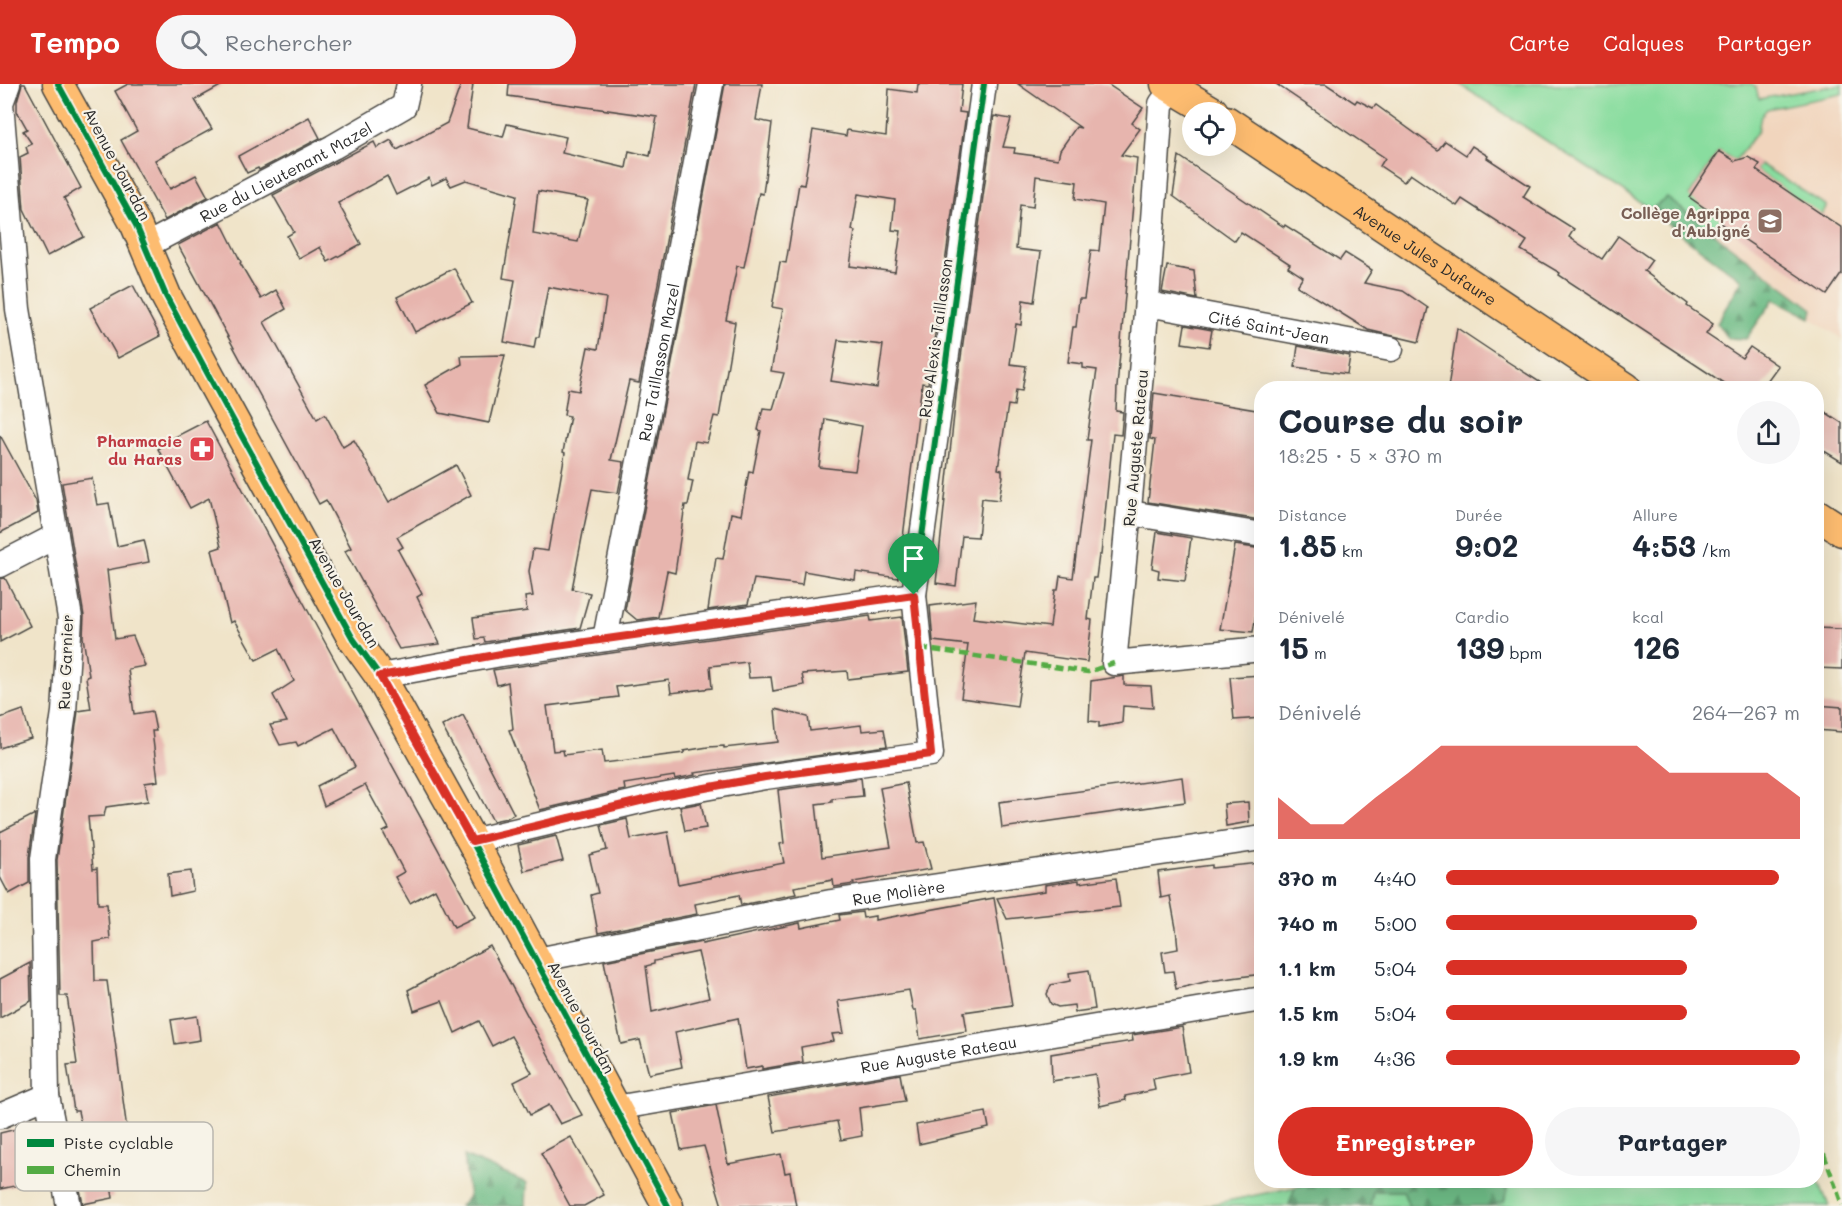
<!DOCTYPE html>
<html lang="fr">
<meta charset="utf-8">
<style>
:root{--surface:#fff;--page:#f6f6f7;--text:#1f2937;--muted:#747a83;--accent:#d93025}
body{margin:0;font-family:Mali,sans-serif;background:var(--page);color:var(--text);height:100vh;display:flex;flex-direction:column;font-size:22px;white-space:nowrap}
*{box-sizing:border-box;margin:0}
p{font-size:20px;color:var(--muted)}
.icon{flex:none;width:33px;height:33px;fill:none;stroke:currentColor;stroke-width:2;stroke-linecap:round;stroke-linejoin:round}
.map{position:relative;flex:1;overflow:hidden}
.drawer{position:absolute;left:1254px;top:297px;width:570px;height:807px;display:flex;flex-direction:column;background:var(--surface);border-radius:24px;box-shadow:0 6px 24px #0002}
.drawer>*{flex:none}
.buttons{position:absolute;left:1182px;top:18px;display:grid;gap:12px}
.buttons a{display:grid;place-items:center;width:54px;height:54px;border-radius:50%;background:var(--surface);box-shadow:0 6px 24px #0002;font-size:30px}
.pin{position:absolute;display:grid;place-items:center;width:51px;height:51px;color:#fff;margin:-62px -26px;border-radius:50% 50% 50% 0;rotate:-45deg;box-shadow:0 0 6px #0007}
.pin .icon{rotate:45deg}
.round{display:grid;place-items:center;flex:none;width:63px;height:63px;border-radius:32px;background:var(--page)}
.overview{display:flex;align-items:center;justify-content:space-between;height:102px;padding:0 24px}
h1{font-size:33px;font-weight:700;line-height:45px}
.figures{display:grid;grid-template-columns:repeat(3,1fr);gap:9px;height:102px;padding:6px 24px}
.figures div{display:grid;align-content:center}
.figures b{font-size:30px;font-weight:700}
.figures small{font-size:16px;font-weight:400}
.figures p{font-size:16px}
.chart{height:168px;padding:12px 24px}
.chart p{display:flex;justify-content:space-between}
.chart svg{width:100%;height:108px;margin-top:6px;fill:var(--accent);opacity:.7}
.cta{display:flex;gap:12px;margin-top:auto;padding:12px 24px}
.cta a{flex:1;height:69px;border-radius:36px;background:var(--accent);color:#fff;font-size:24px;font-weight:700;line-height:69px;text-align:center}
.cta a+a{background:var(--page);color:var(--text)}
ul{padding:0 24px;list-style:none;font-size:20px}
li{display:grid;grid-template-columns:96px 72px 1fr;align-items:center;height:45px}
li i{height:15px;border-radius:8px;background:var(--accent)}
header{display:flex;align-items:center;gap:36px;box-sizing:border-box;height:84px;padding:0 30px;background:var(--accent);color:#fff}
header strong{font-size:28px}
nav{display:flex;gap:33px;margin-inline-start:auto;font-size:21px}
.search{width:420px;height:54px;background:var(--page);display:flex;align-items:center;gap:15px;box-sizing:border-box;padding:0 21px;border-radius:33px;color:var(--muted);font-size:22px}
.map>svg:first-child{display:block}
.built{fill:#f1d5bd}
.grass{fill:#89dd9f;stroke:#5a8465;stroke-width:1.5}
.forest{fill:url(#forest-firs);stroke:#4c7458;stroke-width:1.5}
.building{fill:#e7b5ae;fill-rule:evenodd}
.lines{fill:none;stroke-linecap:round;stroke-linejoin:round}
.minor-casing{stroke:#494743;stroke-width:27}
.major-casing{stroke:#494743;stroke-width:33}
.minor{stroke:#fff;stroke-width:24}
.major{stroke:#fdbc6f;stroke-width:30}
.quiet{stroke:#54ab44;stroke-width:4.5;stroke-dasharray:9 4.5;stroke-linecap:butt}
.cycleway-casing{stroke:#f7f3e8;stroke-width:10}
.cycleway{stroke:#00873e;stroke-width:6}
.route-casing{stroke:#fff;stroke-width:12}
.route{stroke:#d93025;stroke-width:8}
.labels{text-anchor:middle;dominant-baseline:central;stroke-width:4.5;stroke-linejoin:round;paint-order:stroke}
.street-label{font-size:16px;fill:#2b2b2b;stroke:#f7f3e8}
.education-label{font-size:16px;font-weight:bold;fill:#785e54;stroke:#f7f3e8;text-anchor:end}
.health-label{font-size:16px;font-weight:bold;fill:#be3a42;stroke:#f7f3e8;text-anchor:end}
.key{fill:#f7f3e8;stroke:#bab7af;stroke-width:1.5}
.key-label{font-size:16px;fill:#2b2b2b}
</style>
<header>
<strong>Tempo</strong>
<div class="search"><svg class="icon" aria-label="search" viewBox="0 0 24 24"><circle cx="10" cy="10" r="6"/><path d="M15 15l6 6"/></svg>Rechercher</div>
<nav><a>Carte</a><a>Calques</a><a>Partager</a></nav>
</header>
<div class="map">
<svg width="1842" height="1122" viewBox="0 0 1842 1122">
<defs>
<pattern id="forest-firs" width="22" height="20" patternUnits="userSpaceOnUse" patternTransform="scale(1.5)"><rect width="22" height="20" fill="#6ebc86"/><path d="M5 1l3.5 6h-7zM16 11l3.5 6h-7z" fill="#5b996e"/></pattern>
</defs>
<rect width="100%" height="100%" fill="#f7f3e8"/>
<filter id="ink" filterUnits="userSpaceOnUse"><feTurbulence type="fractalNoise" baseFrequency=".0167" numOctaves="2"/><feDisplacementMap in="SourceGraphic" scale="12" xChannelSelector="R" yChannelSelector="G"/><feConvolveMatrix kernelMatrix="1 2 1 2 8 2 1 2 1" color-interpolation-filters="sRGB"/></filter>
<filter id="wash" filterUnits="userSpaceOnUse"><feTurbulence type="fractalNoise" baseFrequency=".008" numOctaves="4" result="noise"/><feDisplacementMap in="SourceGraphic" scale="24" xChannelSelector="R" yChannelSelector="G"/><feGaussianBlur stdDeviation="1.35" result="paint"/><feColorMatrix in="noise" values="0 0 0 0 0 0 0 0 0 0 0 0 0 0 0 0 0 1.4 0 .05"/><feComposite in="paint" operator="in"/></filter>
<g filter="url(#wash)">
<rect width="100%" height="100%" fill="#f0e4c9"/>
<path class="built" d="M1459 0H1842V255L1811 234 1813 224 1667 114 1651 125Z"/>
<g class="grass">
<path d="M1459 0H1752L1756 3 1759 15 1842 0V10L1767 25 1761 32 1758 47 1735 77 1719 67 1689 112 1723 134 1713 148 1667 114 1651 125Z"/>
<path d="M1760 80 1827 122 1821 131 1756 86Z"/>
<path d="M1817 1093 1829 1122H1487L1504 1118 1509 1097H1535L1539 1099 1541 1096H1816Z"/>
<path d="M1295 1103 1289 1121 1298 1122H1203Z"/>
<path d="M1373 1107H1403L1409 1122H1370Z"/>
</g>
<g class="forest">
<path d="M1667 114 1813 225 1811 234 1774 215 1746 255 1727 254 1717 239 1742 196 1688 156 1651 125Z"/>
<path d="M464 1072 527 1099 526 1122H460L469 1113Z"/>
<path d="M1326 1096H1509V1097L1504 1118 1487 1122H1409L1403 1107H1373L1370 1122 1289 1121 1295 1103Z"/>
</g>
<g id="blocks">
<g class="building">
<path d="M22 0H25L81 104 64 114 84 153 47 172 24 125 20 73 28 69 26 63 32 60 23 47 27 45 17 27V17Z"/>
<path d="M128 0H224L195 16 212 45 155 76 170 105 196 91 208 113 165 136 121 56 137 47 115 7Z"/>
<path d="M461 0H473L467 44 503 53 507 40 566 53 562 69 626 84 629 67 650 72 657 33 508 12 509 0H696L639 299 629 297 611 376 624 378 618 409 592 405 584 443 572 505 590 509 580 544 485 558 484 554 476 555 473 534 527 527 525 513 533 512 529 487 533 465 548 467 565 369 563 368 570 332 564 331 568 305 579 307 588 263 598 265 606 214 548 203 539 253H536L534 264 504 258 515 196 503 194 517 111 466 96 451 102 446 94 432 101 429 94 396 111 387 92 338 119 361 160 328 178 320 163 299 175 287 152 294 148 273 111 374 58 377 64 391 56 397 66 447 39ZM538 107 588 116 578 158 533 150Z"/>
<path d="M725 0H762L756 36 772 39 763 110 759 109 744 183 737 182 726 236 735 238 719 333 714 332 707 359 695 357 688 396 693 397 688 421H685L675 489 667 487 658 533 637 536 625 526Z"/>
<path d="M918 0H962L959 28 966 29 928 300 922 299 898 494 856 488 855 496 804 487 802 501 754 495 748 520 708 526 716 474 723 475 731 429 741 431 749 387 753 388 761 347 758 346 763 324 773 325 784 289 771 287 783 225 772 223 780 178 786 179 799 100 804 101 813 46 846 52 847 46 886 52 889 5 917 9ZM858 110 895 116 892 146 901 147 895 188 850 182 855 147 852 146ZM838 256 883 261 877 304 831 297ZM825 335 862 342 855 387 819 383Z"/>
<path d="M1018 0H1107L1143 24 1132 39 1140 45 1121 71 1137 74 1117 303 1116 327 1123 328 1121 351 1113 350 1101 471H1099L1096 494H1093L1088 535 1092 536 1087 578 1025 569 1017 622 961 614 968 561 933 557 930 522 976 516 973 534 1050 543 1055 506H1058L1060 492 1073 494 1091 356H1087L1097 286 1083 284V280L1068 278 1073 243H1076L1079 215H1084L1091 166 1099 167 1104 120 1075 115 1077 98 1036 92 1033 123 1020 121 1016 165 1041 168 1034 218 1023 216 1021 241 1016 240 1010 280 1026 282 1022 307 1016 306 1014 322 1008 321 998 385 1002 386V391L1003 392 999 416 982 414 978 453 962 452 956 502 936 499 957 303 994 32 1011 35 1003 63 1015 64 1014 69 1058 75 1060 66 1076 43 1081 44Z"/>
<path d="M1276 0H1326L1355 19 1357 16 1373 24 1376 21 1438 66 1445 57 1466 71 1472 62 1488 72 1487 74 1530 102 1523 113 1574 145 1569 153 1602 175 1618 152 1652 176 1644 187 1688 220 1687 222 1713 240 1706 250 1742 274 1750 263 1778 282 1762 304H1731L1559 191 1560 189 1521 166 1527 157 1462 115 1457 122 1410 90 1404 98 1380 82 1385 74Z"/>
<path d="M309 33 320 54 259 86 258 84 247 89 238 72Z"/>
<path d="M1719 67 1735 77 1748 73 1760 80 1756 86 1842 144V189L1827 211 1720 139 1722 136 1689 113Z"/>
<path d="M1179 72 1284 143 1285 141 1340 176 1345 169 1372 186 1364 199 1403 207 1428 224 1419 258 1368 246 1297 202 1303 193 1288 183 1290 180 1241 148 1235 157 1173 112Z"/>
<path d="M221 138 241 178 240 179 261 215 276 206 286 225 264 238 317 335 325 330 343 363 354 356 389 418 456 381 471 411 397 453 403 463 398 466 422 510 417 513 440 560 399 565 345 467 351 464 326 416 319 420 178 161Z"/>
<path d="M1167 182 1194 187 1197 215 1162 208Z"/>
<path d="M454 184 472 219 415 248 397 213Z"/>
<path d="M133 201 160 252 118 274 90 224Z"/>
<path d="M1185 241 1212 246 1209 263 1182 259Z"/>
<path d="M1457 244 1505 276 1549 304H1448Z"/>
<path d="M1298 262 1350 272 1347 290 1295 283Z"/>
<path d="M505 271 489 339 440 329 425 301 462 280 461 272Z"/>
<path d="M1154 309 1262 327 1260 436 1148 418 1155 356 1150 355Z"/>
<path d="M1816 322 1842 339V378L1816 362Z"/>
<path d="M206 337 321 551 475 833 454 843 435 805 410 819 395 793 404 788 383 748 389 745 365 701 324 722 317 702 355 683 334 644 298 662 296 658 280 661 270 641 287 638 273 611 294 597 278 565 256 576 234 537 230 539 212 466 221 463 209 414 190 424 158 365 170 358 169 356Z"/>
<path d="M0 351 36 417 38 429 0 449Z"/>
<path d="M92 394 97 421 109 419 117 462 144 456 147 468 149 478 107 486 115 555 133 552 145 582 128 585 134 630 152 627 156 647H152L158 697 145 699 148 717 106 723 104 732 88 733 93 785 97 784 98 820H107L110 855 94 858 95 897H107L132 1083 109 1088 113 1114 83 1120 74 1077 88 1075 78 1027H74L67 981 77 980 67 912H60L57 776 78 627 91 625 86 593 89 592 83 553 84 532 62 399Z"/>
<path d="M1157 448 1191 454 1185 497 1158 494 1159 486 1152 484Z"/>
<path d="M1235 461 1262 465V497L1253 548 1220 545Z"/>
<path d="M5 494 30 542 0 558V495Z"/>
<path d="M870 532 871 537 902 533 908 588 848 595 847 587 802 590 804 601 773 607 771 593 749 594 747 578 710 582 712 604 671 609 669 596 616 603 618 613 547 622 553 667 563 666 564 671 602 666 604 679 684 669V667L708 663 724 662V664L778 658 775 625 808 633 810 647 861 641 862 647 884 645 887 662 694 689 695 691 675 695 674 692 624 700 625 706 620 707 540 726 509 646 513 645 508 598 497 601 493 586Z"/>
<path d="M1816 544 1842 545V585L1816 584Z"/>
<path d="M1262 591V634L1234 636 1230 593Z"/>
<path d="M1124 592V601L1151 602 1153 624 1123 622 1122 639 1099 643V638L1089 637 1091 597Z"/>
<path d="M1816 621 1842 623V648L1816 646Z"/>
<path d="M23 626 31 654 0 664V634Z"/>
<path d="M463 631 514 730 507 734 493 737 442 642Z"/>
<path d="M1182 693 1185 718 1002 744 999 718Z"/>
<path d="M861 694 863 712 832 715V718L816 720 822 773 891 763 880 704 906 699 917 759 924 758 931 785 853 798 854 800 834 803 833 796 794 803 796 810 741 821 739 811 695 820 697 830 598 849 591 811 598 809 589 771 607 766 601 741 627 735 631 755 668 748 678 800 784 779 780 760 784 759 778 706Z"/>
<path d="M1248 718 1249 738 1226 742 1224 720Z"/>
<path d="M701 719 706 744 685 747 680 723Z"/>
<path d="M35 730 29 773V799L9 810 0 793V748Z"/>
<path d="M556 752 563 777 524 787 518 761Z"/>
<path d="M1260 779 1262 890 1209 897 1176 905 1173 887 1165 888 1162 868 1178 865 1176 844 1170 812 1161 814 1158 788 1212 781V784Z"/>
<path d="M191 787 193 807 170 812 168 790Z"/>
<path d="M1116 794 1120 823 1007 835 997 814 1045 807V801L1079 796V799Z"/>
<path d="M994 814 1012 921 964 928 967 947 920 955 916 926H913L909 906 838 917 844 949 832 950 834 957 801 963 803 978 762 985V982L746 985 738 934 675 948 682 983 649 990 640 956 621 960 604 877 702 858V860L800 839 801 844 840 836 839 831 862 828 863 834 875 832V836ZM698 868 709 914 652 928 646 882 654 880V877Z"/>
<path d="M490 862 561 994 582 1031 560 1040 549 1021 530 1031 514 998 532 989 511 952 492 962 479 937 455 949 442 917 414 927 408 906Z"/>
<path d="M30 879 31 917 0 934V895Z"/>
<path d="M1089 886 1095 925 1075 928 1074 921 1058 923 1051 920 1047 910 1051 901 1070 897 1069 889Z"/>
<path d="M197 932 200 956 175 960 171 936Z"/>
<path d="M1182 943 1189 988 1153 995 1155 1006 1125 1012 1126 1016 1100 1022 1095 990 1052 997 1051 970 1133 957 1132 951Z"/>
<path d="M900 990 905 1017 859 1024 862 1052 841 1056 837 1037 775 1048 768 1013Z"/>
<path d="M716 1021 728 1080 781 1070 785 1089 790 1088 796 1122H722L704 1062 681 1066 673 1029Z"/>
<path d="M986 1028 989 1044 919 1060 916 1041Z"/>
<path d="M33 1041 44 1096 0 1105V1049Z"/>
<path d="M571 1053 604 1111 584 1122H570L541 1069Z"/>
</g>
</g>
</g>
<g filter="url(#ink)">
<use href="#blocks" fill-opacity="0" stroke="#494743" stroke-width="1.5"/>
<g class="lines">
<g class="minor-casing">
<g id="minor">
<path d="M8 0 1 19 18 225 70 534 64 628 43 775 47 1012 69 1122"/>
<path d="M1176 0 1161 20C1149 207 1133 393 1114 579L1262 565"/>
<path id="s1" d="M145 162 333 63 404 22 409 0"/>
<path id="s2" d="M1148 220 1391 265"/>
<path d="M1130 429 1262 451"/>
<path d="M0 481 56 452"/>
<path id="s3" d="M605 555 711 0"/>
<path d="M380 592 501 570 914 511"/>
<path d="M472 757 661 712 765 693 931 670 914 511 984 0"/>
<path id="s4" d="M537 876 831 818 1262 754"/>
<path id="s5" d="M615 1024 1262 915"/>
<path d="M0 1032 47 1012"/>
</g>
</g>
<g class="major-casing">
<g id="major">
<path d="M58 0 136 141 166 212 210 294 352 553 380 592 472 757 668 1122"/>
<path d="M1166 0 1213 28"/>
<path id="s6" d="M1226 37 1626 304"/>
<path d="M1816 430 1842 447"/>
</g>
</g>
<use href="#minor" class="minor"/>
<use href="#major" class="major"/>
<g class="quiet">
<path d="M920 564 1088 588 1114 579"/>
<path d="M1816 1059 1824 1070 1842 1121"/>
</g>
<g class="cycleway-casing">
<g id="cycleway">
<path d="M58 0 136 141 166 212 210 294 352 553 380 592 472 757 668 1122"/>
<path d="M472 757 661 712 765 693 931 670 914 511 984 0"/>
</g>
</g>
<use href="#cycleway" class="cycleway"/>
</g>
</g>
<g class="lines" filter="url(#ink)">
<g class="route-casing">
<path id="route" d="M914 511 931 670 765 693 661 712 472 757 380 592 501 570Z"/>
</g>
<use href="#route" class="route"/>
</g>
<defs>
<g id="school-square" transform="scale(1.35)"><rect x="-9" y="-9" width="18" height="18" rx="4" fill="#8d6e63" stroke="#f7f3e8"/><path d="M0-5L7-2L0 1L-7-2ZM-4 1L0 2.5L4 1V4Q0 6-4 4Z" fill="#fff"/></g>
<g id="pharmacy-square" transform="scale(1.35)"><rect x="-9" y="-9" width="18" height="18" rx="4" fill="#e0444e" stroke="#f7f3e8"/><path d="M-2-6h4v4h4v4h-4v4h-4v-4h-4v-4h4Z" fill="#fff"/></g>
</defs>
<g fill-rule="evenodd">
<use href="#school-square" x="1770" y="137"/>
<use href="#pharmacy-square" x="202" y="365"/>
</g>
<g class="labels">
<g class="street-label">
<text transform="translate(118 80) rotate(62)">Avenue Jourdan</text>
<text stroke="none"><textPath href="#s1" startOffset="159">Rue du Lieutenant Mazel</textPath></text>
<text stroke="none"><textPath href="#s6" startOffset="240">Avenue Jules Dufaure</textPath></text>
<text stroke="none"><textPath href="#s2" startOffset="123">Cité Saint-Jean</textPath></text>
<text transform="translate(935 254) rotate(-82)">Rue Alexis Taillasson</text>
<text stroke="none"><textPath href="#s3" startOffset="282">Rue Taillasson Mazel</textPath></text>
<text transform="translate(1135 364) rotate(-85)">Rue Auguste Rateau</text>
<text transform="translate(345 508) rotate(60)">Avenue Jourdan</text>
<text transform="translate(65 578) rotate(-88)">Rue Garnier</text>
<text stroke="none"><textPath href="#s4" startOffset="368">Rue Molière</textPath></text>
<text transform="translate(582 933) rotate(62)">Avenue Jourdan</text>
<text stroke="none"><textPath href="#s5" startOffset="328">Rue Auguste Rateau</textPath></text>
</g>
<g class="education-label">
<text x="1750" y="128">Collège Agrippa<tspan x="1750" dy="18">d'Aubigné</tspan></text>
</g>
<g class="health-label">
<text x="182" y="356">Pharmacie<tspan x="182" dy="18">du Haras</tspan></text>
</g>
</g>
<rect x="15" y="1038" width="198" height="69" rx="9" class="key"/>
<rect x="27" y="1055" width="27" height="8" fill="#00873e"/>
<rect x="27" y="1082" width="27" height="8" fill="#54ab44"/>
<g class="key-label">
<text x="64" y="1065">Piste cyclable</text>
<text x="64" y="1092">Chemin</text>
</g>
</svg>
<div class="buttons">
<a><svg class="icon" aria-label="locate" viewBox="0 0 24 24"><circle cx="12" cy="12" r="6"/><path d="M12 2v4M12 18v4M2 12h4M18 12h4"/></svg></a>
</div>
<div class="pin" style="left:914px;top:511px;background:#1e9e55"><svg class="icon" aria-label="arrive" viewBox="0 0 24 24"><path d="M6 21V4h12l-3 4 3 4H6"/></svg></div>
<section class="drawer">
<div class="overview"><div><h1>Course du soir</h1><p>18:25 · 5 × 370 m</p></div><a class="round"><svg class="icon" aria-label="share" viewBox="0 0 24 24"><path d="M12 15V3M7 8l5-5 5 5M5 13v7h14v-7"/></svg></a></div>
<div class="figures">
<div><p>Distance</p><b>1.85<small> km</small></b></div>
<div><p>Durée</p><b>9:02</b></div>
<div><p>Allure</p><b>4:53<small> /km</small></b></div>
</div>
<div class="figures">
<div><p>Dénivelé</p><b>15<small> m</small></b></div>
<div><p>Cardio</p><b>139<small> bpm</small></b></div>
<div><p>kcal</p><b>126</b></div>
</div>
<div class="chart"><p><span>Dénivelé</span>264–267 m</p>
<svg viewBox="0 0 160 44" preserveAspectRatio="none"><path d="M0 44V27L10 38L20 38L30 27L40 17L50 6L60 6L70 6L80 6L90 6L100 6L110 6L120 17L130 17L140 17L150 17L160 27V44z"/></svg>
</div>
<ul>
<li><b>370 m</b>4:40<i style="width:94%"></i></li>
<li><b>740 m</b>5:00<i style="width:71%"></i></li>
<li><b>1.1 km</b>5:04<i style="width:68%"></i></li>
<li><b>1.5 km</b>5:04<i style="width:68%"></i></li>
<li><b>1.9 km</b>4:36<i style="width:100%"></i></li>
</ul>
<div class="cta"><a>Enregistrer</a><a>Partager</a></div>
</section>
</div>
